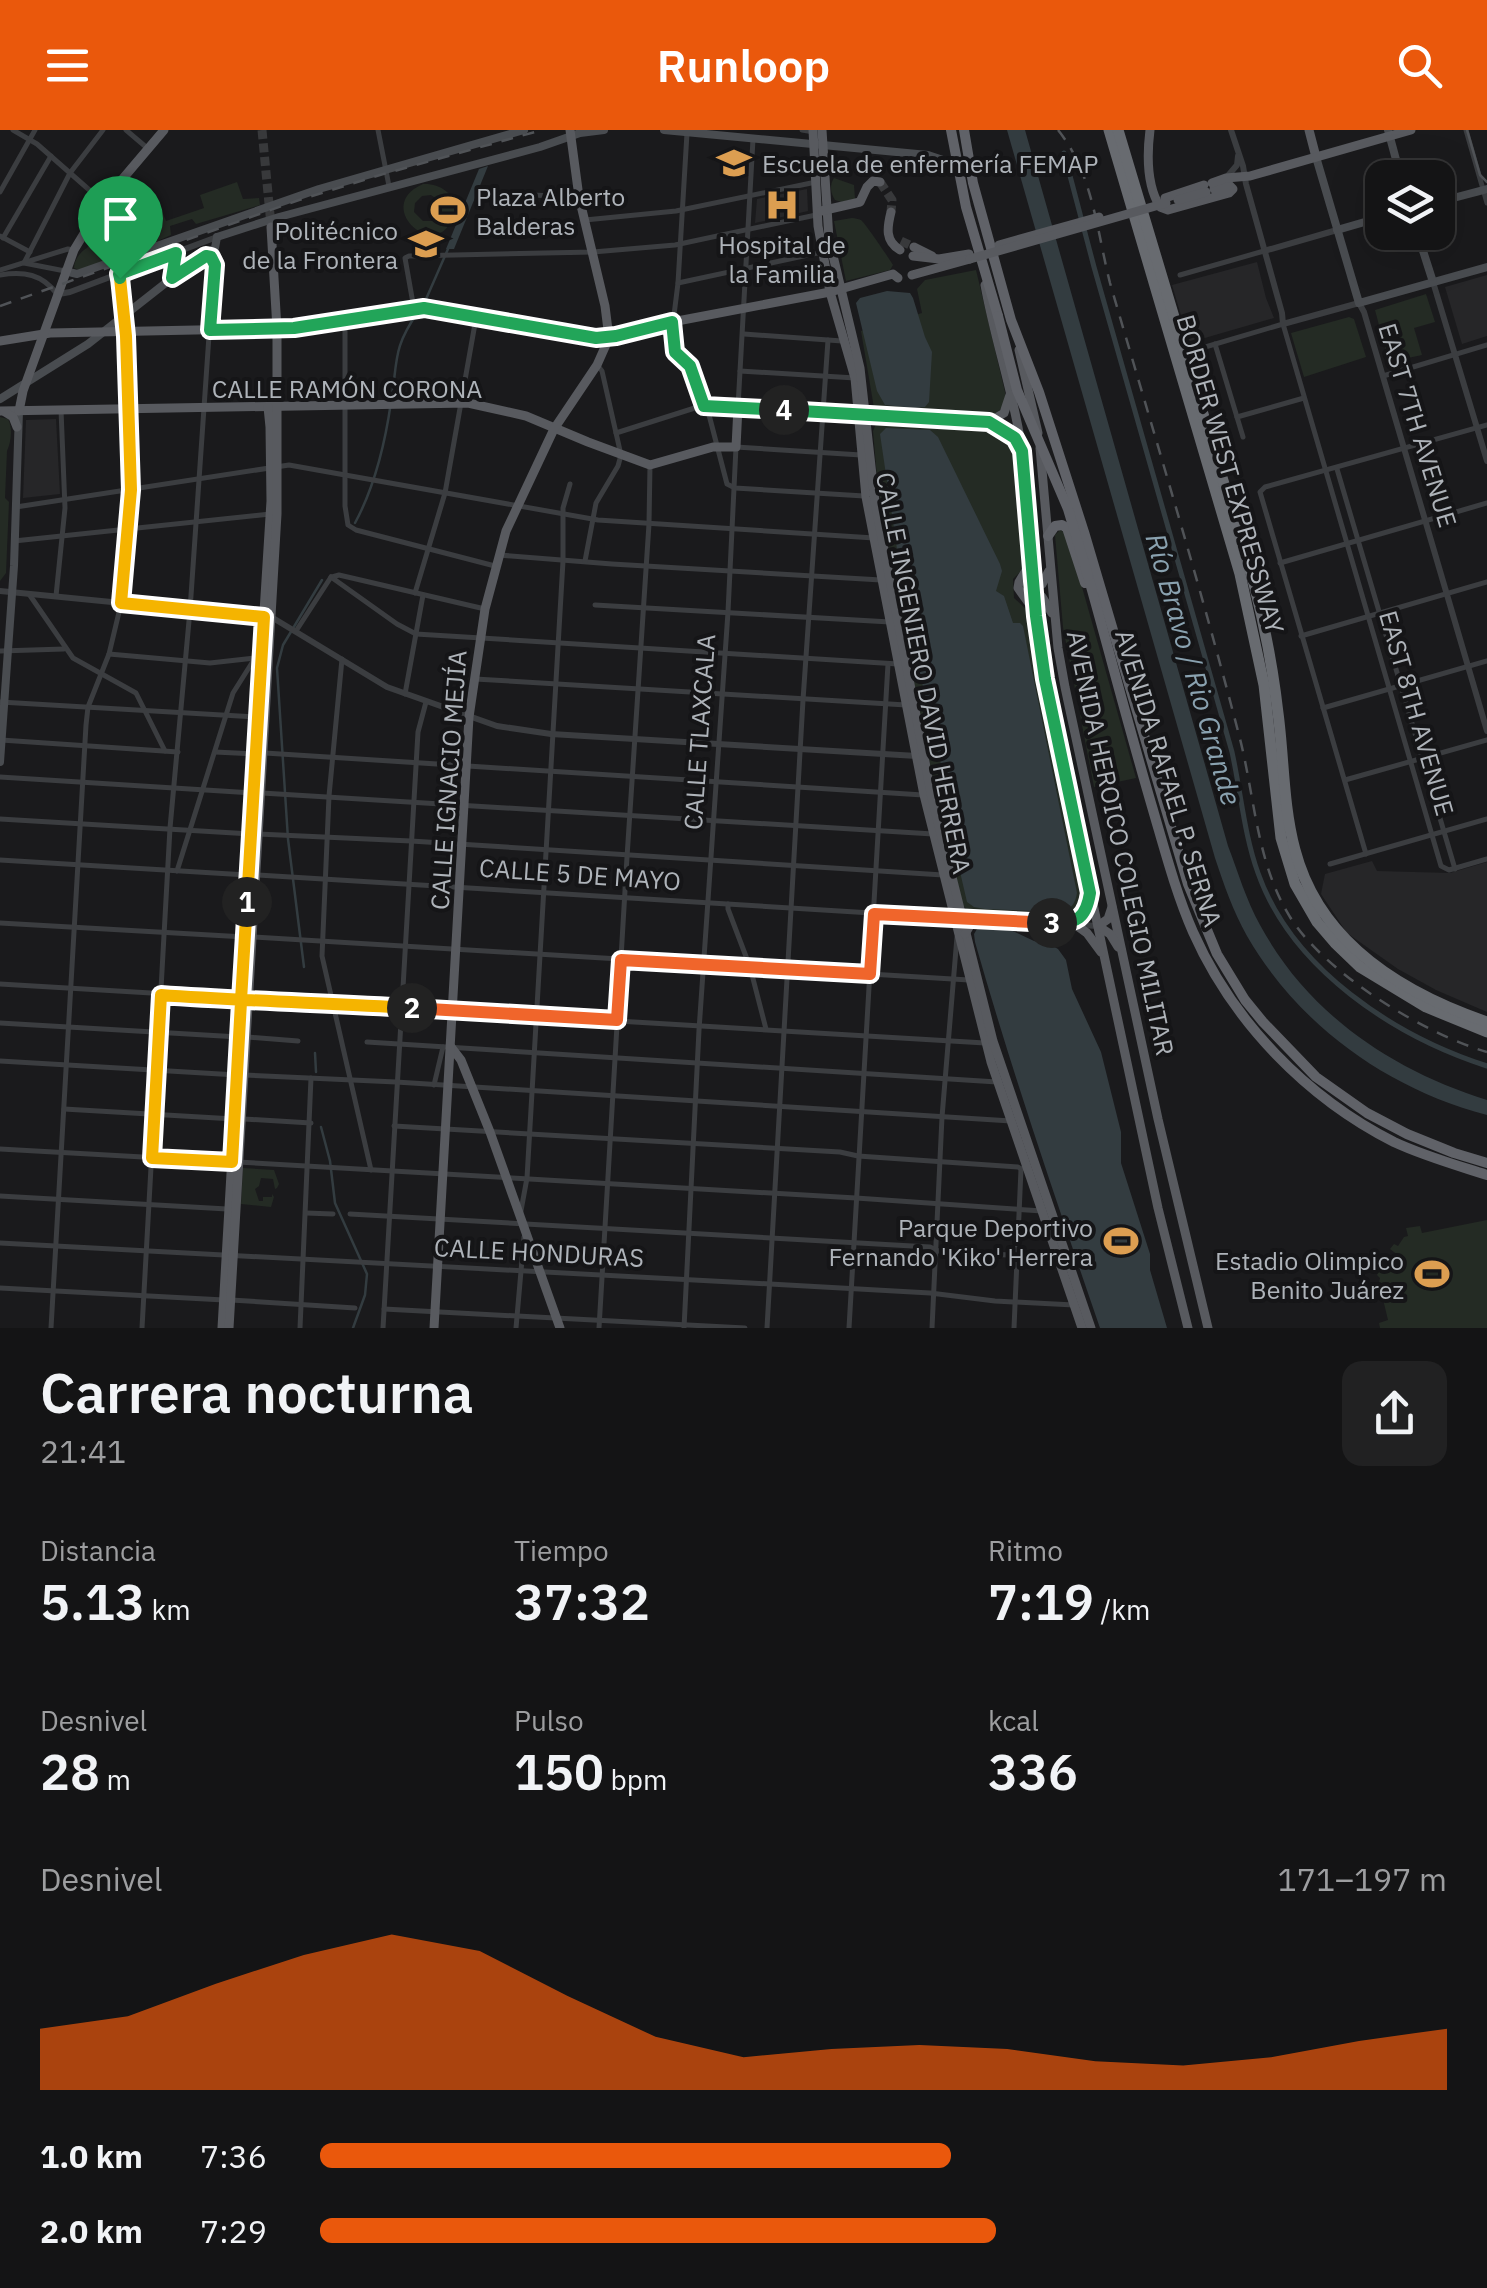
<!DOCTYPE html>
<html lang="es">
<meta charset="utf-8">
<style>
:root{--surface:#141415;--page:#212122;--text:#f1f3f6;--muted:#9d9ea0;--line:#333334;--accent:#ea580c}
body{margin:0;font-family:"IBM Plex Sans",sans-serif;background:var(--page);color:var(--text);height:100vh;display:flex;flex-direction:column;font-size:38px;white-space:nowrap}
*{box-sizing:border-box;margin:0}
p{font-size:32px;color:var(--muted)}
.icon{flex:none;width:55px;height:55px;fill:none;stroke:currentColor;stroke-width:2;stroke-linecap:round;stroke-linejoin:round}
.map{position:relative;height:1198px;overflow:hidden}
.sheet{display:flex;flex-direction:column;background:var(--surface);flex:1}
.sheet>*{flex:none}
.fabs{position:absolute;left:1365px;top:30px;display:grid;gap:20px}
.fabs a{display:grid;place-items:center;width:90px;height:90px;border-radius:20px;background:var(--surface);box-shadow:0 10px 40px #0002,0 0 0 2px var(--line);font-size:50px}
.pin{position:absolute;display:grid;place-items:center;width:85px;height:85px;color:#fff;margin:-102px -42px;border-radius:50% 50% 50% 0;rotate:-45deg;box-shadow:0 0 10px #0007}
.pin .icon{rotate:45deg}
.km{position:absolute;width:50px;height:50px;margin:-25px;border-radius:50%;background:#222;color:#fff;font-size:28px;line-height:50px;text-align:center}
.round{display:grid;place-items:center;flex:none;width:105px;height:105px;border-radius:20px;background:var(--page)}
.summary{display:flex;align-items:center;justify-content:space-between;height:170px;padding:0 40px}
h1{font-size:55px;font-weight:600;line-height:75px}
.stats{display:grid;grid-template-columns:repeat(3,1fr);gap:15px;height:170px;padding:10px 40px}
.stats div{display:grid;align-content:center}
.stats b{font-size:50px;font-weight:600}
.stats small{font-size:28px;font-weight:400}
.stats p{font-size:28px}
.chart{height:280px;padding:20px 40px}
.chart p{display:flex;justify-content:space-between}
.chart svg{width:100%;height:180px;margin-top:10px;fill:var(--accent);opacity:.7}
ul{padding:0 40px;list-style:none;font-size:32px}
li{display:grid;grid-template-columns:160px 120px 1fr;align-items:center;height:75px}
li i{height:25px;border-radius:12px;background:var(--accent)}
header{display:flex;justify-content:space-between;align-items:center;height:130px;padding:0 40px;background:var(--accent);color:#fff;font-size:45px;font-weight:600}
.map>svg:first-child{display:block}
.built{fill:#262628}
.green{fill:#242b24;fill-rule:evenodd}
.water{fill:#333c40}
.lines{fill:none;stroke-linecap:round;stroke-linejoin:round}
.stream{stroke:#333c40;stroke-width:2.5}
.canal{stroke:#333c40;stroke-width:5}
.primary-tunnel{stroke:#38393b;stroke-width:9;stroke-dasharray:9 4.5;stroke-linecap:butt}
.minor{stroke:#3b3d40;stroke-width:5}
.tertiary{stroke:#3b3d40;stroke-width:6}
.secondary{stroke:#494c50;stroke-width:8}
.primary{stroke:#585a5f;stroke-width:9}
.trunk{stroke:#606268;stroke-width:10}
.motorway{stroke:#686b70;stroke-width:11}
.tram{stroke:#505357;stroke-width:2.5}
.rail{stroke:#505357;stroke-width:2.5;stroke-dasharray:12 10;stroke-linecap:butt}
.primary-bridge{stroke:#585a5f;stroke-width:9}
.trunk-bridge{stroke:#606268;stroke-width:10}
.split-1-casing{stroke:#fff;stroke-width:20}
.split-2-casing{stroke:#fff;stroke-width:20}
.split-3-casing{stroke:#fff;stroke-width:20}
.split-4-casing{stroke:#fff;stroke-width:20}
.split-5-casing{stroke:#fff;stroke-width:20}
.split-1{stroke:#f5b400;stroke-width:12}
.split-2{stroke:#f5b400;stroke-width:12}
.split-3{stroke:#f0652b;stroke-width:12}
.split-4{stroke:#22a559;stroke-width:12}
.split-5{stroke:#22a559;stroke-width:12}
.labels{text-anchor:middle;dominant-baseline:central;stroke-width:8;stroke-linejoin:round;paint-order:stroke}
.poi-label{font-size:25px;fill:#aeb3b9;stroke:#151517;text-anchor:end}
.street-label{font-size:25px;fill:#aeb3b9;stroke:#151517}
.water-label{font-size:28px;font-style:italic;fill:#8aa2b0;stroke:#151517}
</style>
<header><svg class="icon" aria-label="menu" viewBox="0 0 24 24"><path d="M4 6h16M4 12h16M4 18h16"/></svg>Runloop<svg class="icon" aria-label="search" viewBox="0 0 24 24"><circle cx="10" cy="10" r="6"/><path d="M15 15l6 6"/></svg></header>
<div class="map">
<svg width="1487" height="1198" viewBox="0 0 1487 1198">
<rect width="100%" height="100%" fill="#1a1a1c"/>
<g class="built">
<path d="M807 59 808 81 755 93 757 69Z"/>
<path d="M1257 132 1266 168 1274 188 1191 212 1188 209 1172 155Z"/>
<path d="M1487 145V206L1462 214 1445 157Z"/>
<path d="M56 289 60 364 23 368 26 290Z"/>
<path d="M1372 731 1377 741 1450 743 1487 732V882L1436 860 1398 839 1347 803 1321 764 1325 744Z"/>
</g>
<g class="green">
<path d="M834 48 854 55 855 69 841 72 835 70C831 64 829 55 834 48Z"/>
<path d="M237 52 243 69 259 68 260 75 196 94 192 89 170 96 171 105 142 118 79 140 74 138C74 130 80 122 87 118L118 73 137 87 161 79 166 91 204 78 200 65Z"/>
<path d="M423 54C443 53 461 68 452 89 435 132 372 76 423 54ZM431 65 438 70 440 83 432 91H423L414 82 415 73 422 66Z"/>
<path d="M852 88C855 88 858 89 861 90 865 93 890 130 893 135L890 140 846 151 834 91Z"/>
<path d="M976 140 1005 262C1006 275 1000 284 987 286L874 278 861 201 922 183 917 159 925 150Z"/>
<path d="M1426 164 1435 192 1414 198 1422 225 1394 231 1388 229 1375 180Z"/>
<path d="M1349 187 1354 189 1366 227 1304 247 1291 203Z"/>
<path d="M0 287 8 289C13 298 11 312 7 321L5 368 9 372 6 443 0 451Z"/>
<path d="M880 292 988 300 1001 305 1013 317 1024 429 1022 440 1013 449 1014 468 1026 479 1030 489 1039 560 1083 764 1080 779 1069 787 971 782 963 776 936 663 919 579 878 358 873 301 876 294Z"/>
<path d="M1060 400 1067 404 1136 648 1094 657 1063 497 1055 405Z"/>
<path d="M243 1038 274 1040 279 1054 277 1058 275 1059 273 1049 261 1048 259 1056 255 1059 259 1071H263V1067H272V1064L274 1067 271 1077 241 1074Z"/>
<path d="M1487 1090V1198H1380L1379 1193 1388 1190 1382 1165H1374L1372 1158 1378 1157 1380 1148 1377 1145 1380 1139 1387 1143 1398 1125 1390 1119 1394 1114 1398 1116 1404 1107 1408 1106 1406 1098 1420 1096 1422 1103Z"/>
</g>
<g class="water">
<path d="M1007 0H1025L1228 716C1238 742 1246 770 1260 795 1309 885 1392 940 1487 970V985C1388 959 1299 896 1247 806 1233 781 1224 755 1215 728Z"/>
<path d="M488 36 454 119H446L479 39Z"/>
<path d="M887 161 910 163 913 168 925 207 932 222 929 272 925 277 915 278 885 275 877 261 856 173 860 168Z"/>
<path d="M886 298 930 300 938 307 1000 434 1002 441 996 461 1004 466 1013 493H1020L1023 496 1077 763C1075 774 1072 778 1061 782L985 779 974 777 967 772 958 733V708L908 492 905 464 908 456 902 453 880 304Z"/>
<path d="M983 797 1013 801 1034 811 1049 814 1058 819 1066 830 1072 859 1101 922 1121 1002V1033L1150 1124V1140L1167 1198H1100C1056 1070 1012 942 975 812L974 804 977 799Z"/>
</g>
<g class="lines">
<g class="stream">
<path d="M423 176 448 119"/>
<path d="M355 393C375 356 385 314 391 272 398 231 392 219 418 182"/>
<path d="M304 837 288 709 277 538 283 515 322 450"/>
<path d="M315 923 316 942"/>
<path d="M321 997 330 1031 335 1073 367 1144 365 1165 353 1198"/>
</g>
<path class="canal" d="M1064 23 1094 137 1232 622C1241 663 1244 704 1258 743 1292 839 1394 906 1487 936"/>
<g class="primary-tunnel">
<path d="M262 0 271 95"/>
<path d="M880 52 892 70 891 82"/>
<path d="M901 111 914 117"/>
</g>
<g class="minor">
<path d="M13 0 37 14 103 72"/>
<path d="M126 0 146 17"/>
<path d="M378 0 389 56"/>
<path d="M802 0 814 2"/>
<path d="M1466 0 1487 73"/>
<path d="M687 3 678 153 672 201 675 221 690 237 702 273 708 281 727 354 735 358 864 366"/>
<path d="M0 62 35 0"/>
<path d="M483 63 579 67"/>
<path d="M585 90 676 81 816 52"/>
<path d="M0 106 30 122"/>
<path d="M3 108 51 26"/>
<path d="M0 140 68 119 74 120"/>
<path d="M65 141 24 133 70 43 103 0"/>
<path d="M0 145C24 141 42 144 57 164"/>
<path d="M1180 145 1264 121"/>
<path d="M678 153 822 122"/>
<path d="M414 179 405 128 409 126 593 122 675 115 816 85"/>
<path d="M345 192V376L348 395 356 400 495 436"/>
<path d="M744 204 842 211"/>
<path d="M1215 214 1243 307"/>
<path d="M1185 223 1283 194 1441 736 1449 740 1487 729"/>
<path d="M740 241 855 248"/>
<path d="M1383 246 1487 215"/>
<path d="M1237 287 1304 268"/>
<path d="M616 303 701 276 738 277 753 9"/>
<path d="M1337 339 1455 739"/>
<path d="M16 377 289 335 598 390 874 408"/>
<path d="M14 411 270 384"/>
<path d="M499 425 612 434 881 450"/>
<path d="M585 431 596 373 618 336 621 325 602 241 598 236"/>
<path d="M1280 433 1487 373"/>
<path d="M331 447 397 494 416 504 898 534"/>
<path d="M332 447 339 445 485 479"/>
<path d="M415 463 445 363 476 188"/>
<path d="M29 464 73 528 136 563 165 621"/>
<path d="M56 466 65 378 61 280"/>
<path d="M595 475 890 492"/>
<path d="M296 501 331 447"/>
<path d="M1301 506 1487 452"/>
<path d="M0 521 64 519"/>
<path d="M109 524 210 533 255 528"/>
<path d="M342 529 329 666 322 826 371 1040"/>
<path d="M475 549 906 575"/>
<path d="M405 564 423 465"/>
<path d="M0 572 258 587"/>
<path d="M1323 578 1487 531"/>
<path d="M1 610 178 622"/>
<path d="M215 622 256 624"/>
<path d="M265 623 923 665"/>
<path d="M0 647 253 663"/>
<path d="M1345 650 1487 610"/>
<path d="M262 663 933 704"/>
<path d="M0 689 251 704"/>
<path d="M258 704 411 711 943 745"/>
<path d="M1366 724 1260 362 1265 357 1487 295"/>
<path d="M0 730 247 745"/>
<path d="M1330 734 1487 689"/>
<path d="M177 741 233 563 255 528H262"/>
<path d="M258 745 953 788"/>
<path d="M728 774V779L750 837 766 899"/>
<path d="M0 793 245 807"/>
<path d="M253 807 969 850"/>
<path d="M0 854 985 913"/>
<path d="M0 893 239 907"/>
<path d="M248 907 298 911"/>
<path d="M367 912 997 952"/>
<path d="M0 931 237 945"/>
<path d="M245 945 396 952 1011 991"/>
<path d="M434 955 443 917"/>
<path d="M64 979 234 989"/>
<path d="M244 989 311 993"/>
<path d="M394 996 840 1022 858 1026 1018 1037 1021 1039 1027 1037"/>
<path d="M0 1019 232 1032"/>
<path d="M238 1032 856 1068 1042 1081"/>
<path d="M0 1066 227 1079"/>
<path d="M306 1083 333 1084"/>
<path d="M350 1084 930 1117 941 1122 1055 1127"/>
<path d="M520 1086 527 1048 563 431V378L570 354"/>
<path d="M0 1113 770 1154 930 1163 995 1171 1074 1175"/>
<path d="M0 1158 224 1170"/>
<path d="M231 1170 355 1178"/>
<path d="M384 1179 745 1198"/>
<path d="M51 1198 86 595 88 577 109 524 120 478 130 368 125 201 123 165 119 144"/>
<path d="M142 1198 170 698 190 480 215 119"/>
<path d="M300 1198 311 948"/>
<path d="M383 1198 418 602 426 572"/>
<path d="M516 1198 524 1107"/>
<path d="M599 1198 627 727 649 394 650 335"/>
<path d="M684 1198 699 900 728 482 736 317 861 325"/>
<path d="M767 1198 803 570 828 210"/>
<path d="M849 1198 888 534"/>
<path d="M932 1198 942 987 957 807"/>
<path d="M1014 1198 1021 1039"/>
</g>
<g class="tertiary">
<path d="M1231 0 1243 36 1246 54 1282 183 1283 194 1359 173 1364 182 1487 601"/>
<path d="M1226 48 1237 35 1238 26"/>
<path d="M1264 121 1337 100"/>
<path d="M1433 152 1487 331"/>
<path d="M59 164 70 162 217 107"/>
<path d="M0 461 273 488 387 557 497 596 551 604 917 626"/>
<path d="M960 788 1098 796"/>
</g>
<g class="secondary">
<path d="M664 0 928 25 943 30 957 43"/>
<path d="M1388 0 1401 48"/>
<path d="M1316 27 1359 173 1487 137"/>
<path d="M1438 72 1487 59"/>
<path d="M1337 100 1382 87"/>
<path d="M1417 102 1433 152"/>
<path d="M217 107 279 87 540 17 580 3 604 0"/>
<path d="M65 141 77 144 319 59 524 0"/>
<path d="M172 148 177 128 176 118"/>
<path d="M0 269 88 214 172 148 206 125 215 118 217 107"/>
<path d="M0 632 14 436 19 281"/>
</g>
<g class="primary">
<path d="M813 0 818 96 830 162 855 248 866 367 924 665 991 932 1082 1198"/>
<path d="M822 0 829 109 860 238 875 372 931 663 993 911 1091 1198"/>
<path d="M1150 0C1147 24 1147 56 1160 77L1168 80 1229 63 1233 59 1229 55 1214 59"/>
<path d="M1309 0 1316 27"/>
<path d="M1212 53 1226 48 1250 46 1411 0"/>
<path d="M1165 68 1204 55"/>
<path d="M1178 70 1206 62"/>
<path d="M821 81 860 72 867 57 873 51 880 52"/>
<path d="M891 82C887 98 885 111 900 120"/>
<path d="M914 117 932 126"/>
<path d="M913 126 939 129 969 124"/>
<path d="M912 145 970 129"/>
<path d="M985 155C995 211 1014 264 1022 320 1032 396 1033 473 1045 549L1158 1078 1188 1198"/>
<path d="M0 211 50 203 294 198 423 178 590 207H616L672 192 830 162 893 144 898 148"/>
<path d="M1019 220 1038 303"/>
<path d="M0 281 468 273 526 286 588 312 650 335 713 317H736L738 277 989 292 1010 304 1018 315"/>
<path d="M19 281 23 261 74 120 103 72 164 0"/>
<path d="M5 282 13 287 17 297"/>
<path d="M989 292 1004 283 1010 265"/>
<path d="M1040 318 1058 518 1065 557 1158 989 1208 1198"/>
<path d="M1030 434 1019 452 1018 458 1033 479"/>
<path d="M1049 441 1042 454 1034 459 1042 467 1052 483"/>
<path d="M263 498 271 371 270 297 268 277"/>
<path d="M1112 777 1108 789 1098 796 1110 804 1118 817"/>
<path d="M1070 794 1086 780 1090 765"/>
<path d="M1076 795 1087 803 1101 822"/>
<path d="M965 804 972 792 978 789"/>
<path d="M451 917 461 930 490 1002 560 1198"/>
<path d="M222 1198 252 683"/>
<path d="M229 1198 277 384V199L271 97"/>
<path d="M434 1198 469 587 485 479 506 401 554 299 597 235 609 208 605 176 579 67 570 0"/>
</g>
<g class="trunk">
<path d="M951 0 966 77 998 186"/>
<path d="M964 0 973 53 1011 190 1039 262 1084 402 1188 754 1217 824 1245 870 1263 892 1316 947 1367 983 1407 1004 1454 1023 1487 1033"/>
<path d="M1048 406 1055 396 1062 395 1067 398 1085 453"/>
<path d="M1088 446C1110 524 1130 602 1153 680 1165 721 1176 763 1193 802 1233 892 1307 968 1394 1012 1424 1026 1456 1035 1487 1045"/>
</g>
<g class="motorway">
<path d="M1109 0 1240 444 1264 555 1281 708 1295 754 1317 792 1335 813 1360 837 1426 877 1487 902"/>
<path d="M1118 0 1254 454C1265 497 1273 539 1278 583 1284 628 1283 676 1295 720 1319 812 1402 863 1487 892"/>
</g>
<path class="tram" d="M1467 0 1480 45 1487 52"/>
<g class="rail">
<path d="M1058 0C1093 43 1097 102 1110 153 1154 304 1200 454 1239 605 1255 666 1256 732 1290 787 1325 843 1424 904 1487 922"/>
<path d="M0 176 299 70 380 45 542 0"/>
</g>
<g class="primary-bridge">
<path d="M999 115 1099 87"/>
<path d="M970 129 1166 73"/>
</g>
<path class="trunk-bridge" d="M998 186 1017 260 1068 379 1088 446"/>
</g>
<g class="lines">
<g class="split-1-casing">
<path id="split-1" d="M120 148 126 206 131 360 121 473 264 487 247 772"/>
</g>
<g class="split-2-casing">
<path id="split-2" d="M247 772 241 870V872C238 926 235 979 232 1032L152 1028 161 865C244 871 328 873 412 878"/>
</g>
<g class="split-3-casing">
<path id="split-3" d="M412 878 617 890 621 830 870 844 874 784 1052 793"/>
</g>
<g class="split-4-casing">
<path id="split-4" d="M784 280 989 292 1015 308 1022 321 1036 486 1045 549 1090 763C1086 788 1077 794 1052 793"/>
</g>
<g class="split-5-casing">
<path id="split-5" d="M120 148 119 144 176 123 172 148 206 126 211 127 215 135 210 200 294 198 424 178 596 208 616 206 672 192 675 222 690 236 704 276 784 280"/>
</g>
<use href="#split-1" class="split-1"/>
<use href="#split-2" class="split-2"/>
<use href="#split-3" class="split-3"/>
<use href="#split-4" class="split-4"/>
<use href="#split-5" class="split-5"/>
</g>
<defs>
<g id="university-bare" transform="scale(2.7)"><path d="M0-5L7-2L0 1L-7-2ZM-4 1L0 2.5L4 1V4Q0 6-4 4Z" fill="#dc9e51" stroke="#151517" stroke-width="2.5" paint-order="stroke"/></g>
<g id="hospital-bare" transform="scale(2.7)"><path d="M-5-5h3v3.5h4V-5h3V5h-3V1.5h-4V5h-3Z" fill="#dc9e51" stroke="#151517" stroke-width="2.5" paint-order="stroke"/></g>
<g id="stadium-bare" transform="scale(2.7)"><path d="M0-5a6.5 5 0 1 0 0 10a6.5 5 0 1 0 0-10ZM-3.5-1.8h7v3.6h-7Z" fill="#dc9e51" stroke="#151517" stroke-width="2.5" paint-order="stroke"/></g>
</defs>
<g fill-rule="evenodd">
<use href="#university-bare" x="734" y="33"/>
<use href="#hospital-bare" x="782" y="75"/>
<use href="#stadium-bare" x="448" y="80"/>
<use href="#university-bare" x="426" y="114"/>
<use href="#stadium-bare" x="1121" y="1111"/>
<use href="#stadium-bare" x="1432" y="1144"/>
</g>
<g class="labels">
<g class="poi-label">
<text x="762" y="33" text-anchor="start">Escuela de enfermería FEMAP</text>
<text x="476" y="66" text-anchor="start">Plaza Alberto<tspan x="476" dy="29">Balderas</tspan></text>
<text x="398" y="100">Politécnico<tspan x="398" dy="29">de la Frontera</tspan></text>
<text x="782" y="114" text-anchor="middle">Hospital de<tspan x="782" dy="29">la Familia</tspan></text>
<text x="1093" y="1097">Parque Deportivo<tspan x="1093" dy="29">Fernando 'Kiko' Herrera</tspan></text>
<text x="1404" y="1130">Estadio Olimpico<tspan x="1404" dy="29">Benito Juárez</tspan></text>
</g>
<g class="street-label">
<text x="347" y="258">CALLE RAMÓN CORONA</text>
<text transform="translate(1418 295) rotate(73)">EAST 7TH AVENUE</text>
<text transform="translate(1231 344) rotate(74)">BORDER WEST EXPRESSWAY</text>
<text transform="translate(924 543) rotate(79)">CALLE INGENIERO DAVID HERRERA</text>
<text transform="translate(1417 583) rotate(74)">EAST 8TH AVENUE</text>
<text transform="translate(699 602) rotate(-86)">CALLE TLAXCALA</text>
<text transform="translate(1169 648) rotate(73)">AVENIDA RAFAEL P. SERNA</text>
<text transform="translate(448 650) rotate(-86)">CALLE IGNACIO MEJÍA</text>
<text transform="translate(1121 713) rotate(78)">AVENIDA HEROICO COLEGIO MILITAR</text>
<text transform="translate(580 744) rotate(4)">CALLE 5 DE MAYO</text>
<text transform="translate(539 1122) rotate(3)">CALLE HONDURAS</text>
</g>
<g class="water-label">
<text transform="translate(1194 539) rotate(74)">Río Bravo / Rio Grande</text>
</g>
</g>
</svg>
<div class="fabs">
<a><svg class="icon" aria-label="layers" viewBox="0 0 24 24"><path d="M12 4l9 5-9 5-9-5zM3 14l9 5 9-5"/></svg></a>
</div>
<div class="pin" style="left:120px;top:148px;background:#1e9e55"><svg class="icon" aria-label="arrive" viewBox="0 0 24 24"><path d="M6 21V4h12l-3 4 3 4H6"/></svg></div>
<b class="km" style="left:247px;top:772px">1</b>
<b class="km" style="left:412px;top:878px">2</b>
<b class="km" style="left:1052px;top:793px">3</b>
<b class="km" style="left:784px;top:280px">4</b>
</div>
<section class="sheet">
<div class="summary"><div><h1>Carrera nocturna</h1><p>21:41</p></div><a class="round"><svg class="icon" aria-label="share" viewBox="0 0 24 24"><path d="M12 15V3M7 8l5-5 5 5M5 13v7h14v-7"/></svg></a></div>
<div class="stats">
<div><p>Distancia</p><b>5.13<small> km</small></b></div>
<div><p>Tiempo</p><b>37:32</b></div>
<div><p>Ritmo</p><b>7:19<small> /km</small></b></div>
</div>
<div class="stats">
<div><p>Desnivel</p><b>28<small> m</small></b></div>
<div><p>Pulso</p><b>150<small> bpm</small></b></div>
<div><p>kcal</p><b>336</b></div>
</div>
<div class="chart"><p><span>Desnivel</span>171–197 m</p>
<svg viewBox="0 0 160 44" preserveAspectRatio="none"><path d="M0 44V29L10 26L20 18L30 11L40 6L50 10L60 21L70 31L80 36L90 34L100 33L110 34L120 37L130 38L140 36L150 32L160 29V44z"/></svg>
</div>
<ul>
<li><b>1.0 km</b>7:36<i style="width:56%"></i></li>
<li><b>2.0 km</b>7:29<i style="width:60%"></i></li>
</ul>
</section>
